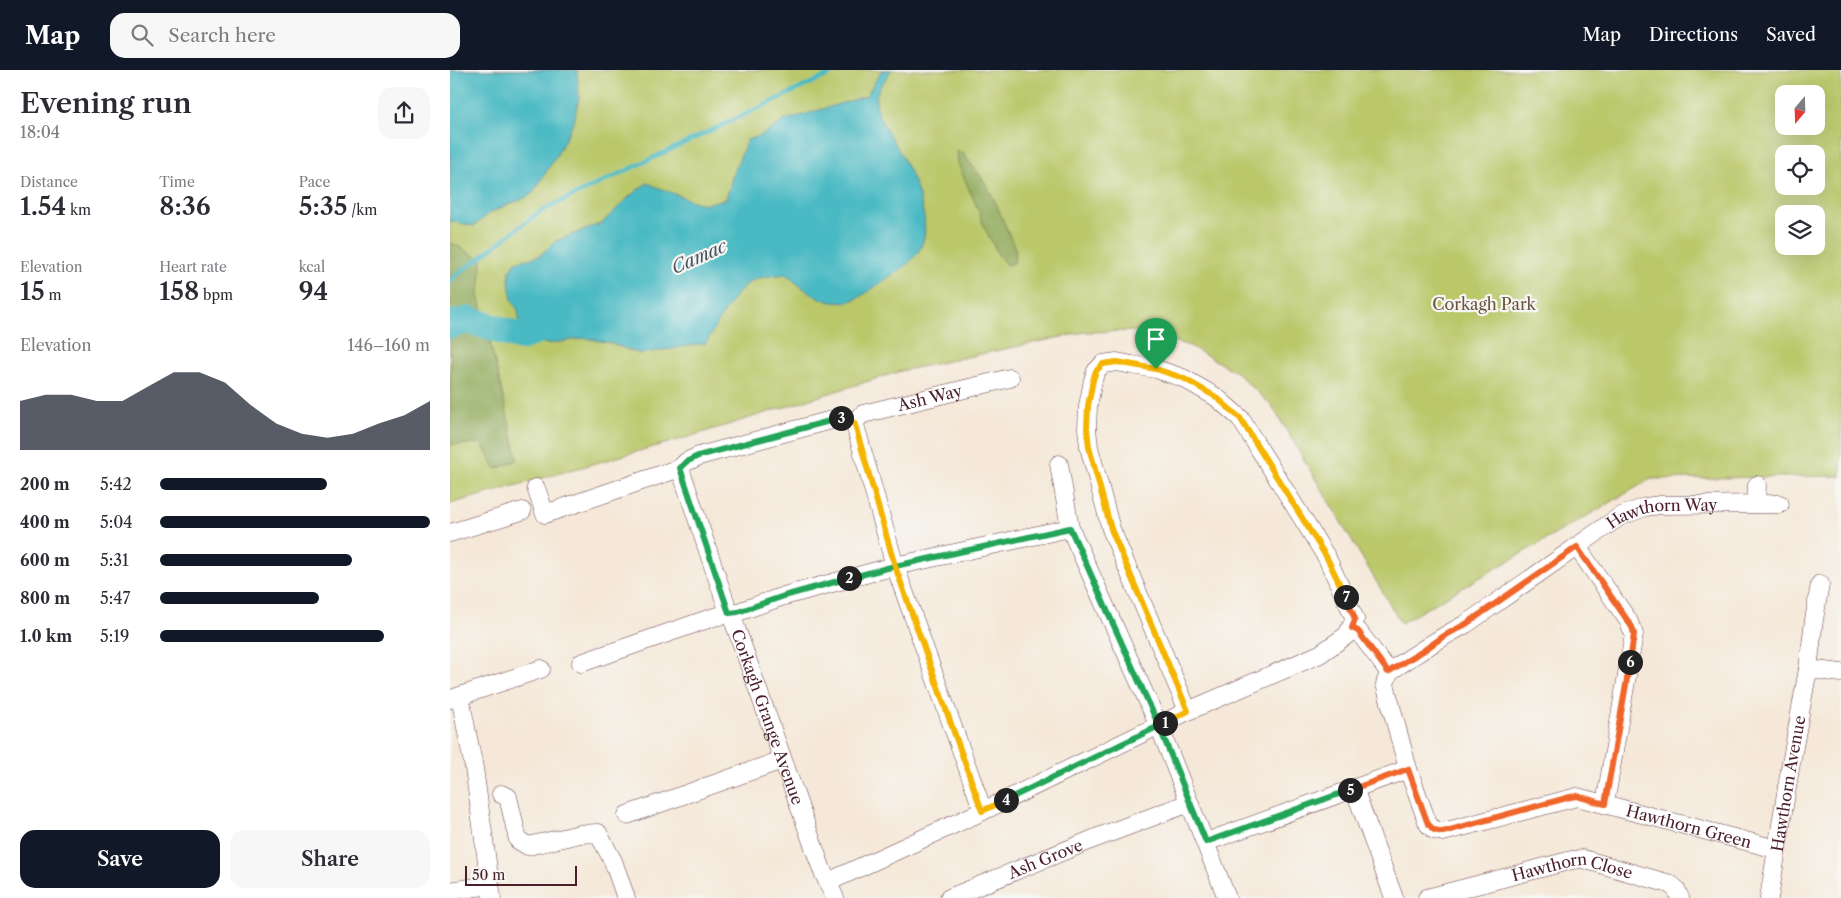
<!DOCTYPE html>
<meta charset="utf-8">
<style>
:root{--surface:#fff;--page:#f7f7f7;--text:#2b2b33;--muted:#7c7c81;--accent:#111827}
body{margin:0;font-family:"Libre Caslon Text",serif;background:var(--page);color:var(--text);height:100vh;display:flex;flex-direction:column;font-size:19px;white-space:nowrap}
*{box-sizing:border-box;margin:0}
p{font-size:16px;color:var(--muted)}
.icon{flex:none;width:28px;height:28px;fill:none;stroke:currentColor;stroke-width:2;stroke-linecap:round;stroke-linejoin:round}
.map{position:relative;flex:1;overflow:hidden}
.drawer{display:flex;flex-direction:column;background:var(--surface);width:450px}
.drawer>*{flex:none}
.needle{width:32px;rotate:199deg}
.tools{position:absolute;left:1325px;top:15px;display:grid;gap:10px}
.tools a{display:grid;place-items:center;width:50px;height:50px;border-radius:10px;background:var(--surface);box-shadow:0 5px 20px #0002;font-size:25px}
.scale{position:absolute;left:15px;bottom:12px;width:112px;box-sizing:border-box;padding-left:5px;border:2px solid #4a1f2b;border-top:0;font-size:14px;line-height:18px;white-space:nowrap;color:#4a1f2b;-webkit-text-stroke:4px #f6f6f2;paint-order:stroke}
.pin{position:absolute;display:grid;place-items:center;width:42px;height:42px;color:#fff;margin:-51px -21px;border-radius:50% 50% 50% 0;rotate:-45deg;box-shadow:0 0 5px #0007}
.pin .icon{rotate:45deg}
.km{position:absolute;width:25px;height:25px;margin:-12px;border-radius:50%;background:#222;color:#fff;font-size:14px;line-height:25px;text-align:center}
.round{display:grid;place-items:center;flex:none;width:52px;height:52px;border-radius:15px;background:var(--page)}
.overview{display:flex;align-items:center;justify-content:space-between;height:85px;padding:0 20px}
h1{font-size:28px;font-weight:600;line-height:38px}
.figures{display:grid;grid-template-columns:repeat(3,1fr);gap:8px;height:85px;padding:5px 20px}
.figures div{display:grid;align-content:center}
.figures b{font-size:25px;font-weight:600}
.figures small{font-size:14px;font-weight:400}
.figures p{font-size:14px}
.chart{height:140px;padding:10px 20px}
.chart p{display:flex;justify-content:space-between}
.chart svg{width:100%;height:90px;margin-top:5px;fill:var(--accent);opacity:.7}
.button{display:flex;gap:10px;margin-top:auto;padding:10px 20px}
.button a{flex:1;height:58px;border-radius:15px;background:var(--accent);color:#fff;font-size:20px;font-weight:600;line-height:58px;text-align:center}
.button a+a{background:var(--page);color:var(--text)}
ul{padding:0 20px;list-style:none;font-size:16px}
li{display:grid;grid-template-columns:80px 60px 1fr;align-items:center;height:38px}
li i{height:12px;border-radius:6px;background:var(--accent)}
header{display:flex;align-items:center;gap:30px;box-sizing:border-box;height:70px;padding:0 25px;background:var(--accent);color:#fff}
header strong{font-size:24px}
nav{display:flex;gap:28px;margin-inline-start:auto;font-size:18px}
.search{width:350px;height:45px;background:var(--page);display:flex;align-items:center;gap:12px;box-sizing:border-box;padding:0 18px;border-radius:15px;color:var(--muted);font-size:19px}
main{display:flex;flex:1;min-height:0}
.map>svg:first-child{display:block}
.green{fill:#bac86b;stroke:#82744b;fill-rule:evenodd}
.forest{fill:#93ac5f;stroke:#6e6645}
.water{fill:#4ab9c3;stroke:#4a6c77}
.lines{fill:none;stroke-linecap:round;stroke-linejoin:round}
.stream{stroke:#4ab9c3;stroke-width:4.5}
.river{stroke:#4ab9c3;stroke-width:28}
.minor-casing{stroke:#643d45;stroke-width:19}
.minor{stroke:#fff;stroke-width:18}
.split-1-casing{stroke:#fff;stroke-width:10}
.split-2-casing{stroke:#fff;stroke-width:10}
.split-3-casing{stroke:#fff;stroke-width:10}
.split-4-casing{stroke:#fff;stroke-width:10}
.split-5-casing{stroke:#fff;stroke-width:10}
.split-6-casing{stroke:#fff;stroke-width:10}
.split-7-casing{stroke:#fff;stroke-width:10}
.split-8-casing{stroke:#fff;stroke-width:10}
.split-1{stroke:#f5b400;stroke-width:6}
.split-2{stroke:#22a559;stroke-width:6}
.split-3{stroke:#22a559;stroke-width:6}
.split-4{stroke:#f5b400;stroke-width:6}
.split-5{stroke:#22a559;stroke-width:6}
.split-6{stroke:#f0652b;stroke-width:6}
.split-7{stroke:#f0652b;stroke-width:6}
.split-8{stroke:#f5b400;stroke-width:6}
.labels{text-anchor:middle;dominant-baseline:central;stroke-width:4.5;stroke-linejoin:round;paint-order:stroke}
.park-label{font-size:16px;fill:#6c523e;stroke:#f6f6f2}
.street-label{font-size:16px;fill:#4a1f2b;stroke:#f6f6f2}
.water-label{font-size:18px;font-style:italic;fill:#4a5560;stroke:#f6f6f2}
</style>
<header>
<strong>Map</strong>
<div class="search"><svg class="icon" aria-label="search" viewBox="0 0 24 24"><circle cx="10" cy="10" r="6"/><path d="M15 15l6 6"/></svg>Search here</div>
<nav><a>Map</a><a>Directions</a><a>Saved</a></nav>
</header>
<main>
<section class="drawer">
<div class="overview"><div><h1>Evening run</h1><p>18:04</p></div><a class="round"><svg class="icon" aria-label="share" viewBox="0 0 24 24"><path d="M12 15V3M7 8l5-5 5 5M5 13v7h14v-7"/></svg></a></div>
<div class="figures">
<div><p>Distance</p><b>1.54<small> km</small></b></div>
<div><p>Time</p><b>8:36</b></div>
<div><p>Pace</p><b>5:35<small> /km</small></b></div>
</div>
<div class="figures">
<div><p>Elevation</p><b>15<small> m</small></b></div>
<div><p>Heart rate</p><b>158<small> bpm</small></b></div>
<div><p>kcal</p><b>94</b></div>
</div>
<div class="chart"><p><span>Elevation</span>146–160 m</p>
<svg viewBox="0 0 160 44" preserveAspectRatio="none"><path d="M0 44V20L10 17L20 17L30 20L40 20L50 13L60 6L70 6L80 11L90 22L100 31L110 36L120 38L130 36L140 31L150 27L160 20V44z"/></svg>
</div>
<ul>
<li><b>200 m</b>5:42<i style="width:62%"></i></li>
<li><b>400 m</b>5:04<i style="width:100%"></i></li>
<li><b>600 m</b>5:31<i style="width:71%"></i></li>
<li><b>800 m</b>5:47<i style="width:59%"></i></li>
<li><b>1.0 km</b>5:19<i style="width:83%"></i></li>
</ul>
<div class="button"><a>Save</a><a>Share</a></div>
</section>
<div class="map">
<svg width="1391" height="828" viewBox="0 0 1391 828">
<rect width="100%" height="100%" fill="#f6f6f2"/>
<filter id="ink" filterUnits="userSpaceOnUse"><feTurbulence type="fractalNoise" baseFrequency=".02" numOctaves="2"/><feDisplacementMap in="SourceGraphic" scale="10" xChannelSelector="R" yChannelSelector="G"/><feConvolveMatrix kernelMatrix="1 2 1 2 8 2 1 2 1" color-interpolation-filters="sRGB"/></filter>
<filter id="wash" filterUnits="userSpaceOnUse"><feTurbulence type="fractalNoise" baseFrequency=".0096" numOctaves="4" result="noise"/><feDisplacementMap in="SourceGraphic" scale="20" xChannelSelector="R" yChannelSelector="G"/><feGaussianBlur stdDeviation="1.12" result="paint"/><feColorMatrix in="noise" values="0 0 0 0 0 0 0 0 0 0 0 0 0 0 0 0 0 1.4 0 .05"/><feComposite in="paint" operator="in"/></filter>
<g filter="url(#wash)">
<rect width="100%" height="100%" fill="#f5e8d8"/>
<path class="green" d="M0 0H1391V406L1201 409 951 553 822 336 786 302 740 276 687 261 635 262 451 301 232 369 0 434ZM1334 24H1366V56H1334ZM1334 84H1366V116H1334ZM1334 144H1366V176H1334Z"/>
<g class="forest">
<path d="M507 81 512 82 537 115 547 136 566 181 564 193 557 195 549 186 533 155 530 144 508 94Z"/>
<path d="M0 174H4L32 190 29 225 68 390 46 399 31 373 0 375Z"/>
</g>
<g class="water">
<path d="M0 0H127L129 27 124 51 108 83 83 123 71 130 56 135 40 143 24 156 0 151Z"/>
<path d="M432 0H441C436 10 427 17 426 30 425 47 437 60 445 74 460 99 484 149 471 177 464 192 448 201 435 210 425 216 414 226 403 230 378 240 353 219 336 204 323 206 307 206 297 214 283 225 265 257 256 273L190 284 160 273 136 268 97 274 71 267 68 240 62 230 59 213 60 200 66 192 89 186 106 171 152 153 181 125 197 113 245 132 255 134 276 129 283 104 297 70 310 66 336 50 416 26Z"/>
</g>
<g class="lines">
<path class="stream" d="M0 212C8 202 17 197 27 190 49 173 70 156 93 140L389 0"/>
<path class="river" d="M0 255 19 250 71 267 105 252"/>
</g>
</g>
<g filter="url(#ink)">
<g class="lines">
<g class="minor-casing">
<g id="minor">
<path d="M403 352 405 355 445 496 620 458"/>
<path d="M609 394 620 458 709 656 777 828"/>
<path id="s1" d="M230 398 236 392 249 386 389 348 403 352 413 344 560 308"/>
<path id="s2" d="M86 418 95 444 230 398 279 543 285 555 372 800 385 828"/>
<path d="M1306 433 1307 415"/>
<path d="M0 463 72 441"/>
<path d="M1127 477 1178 550 1184 564 1155 734"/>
<path d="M902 558 908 561 939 602"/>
<path d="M131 593 264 547 288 542 334 526 445 496 533 741 378 812"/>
<path d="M1358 599 1391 603"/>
<path id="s3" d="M939 602 935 614 958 699 978 754 984 760 993 762 1127 727 1326 779"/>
<path id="s4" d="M939 602C964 585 989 568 1016 554L1169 447 1195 437 1211 435 1330 434"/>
<path d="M10 627 24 698 42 828"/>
<path d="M1 629 91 599"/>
<path d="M904 718 944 828"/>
<path d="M51 724 58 727 68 770 78 776 130 764 148 763 163 791 176 828"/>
<path d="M533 741 738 641 870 584 897 565 905 549 877 488 790 348 766 327 733 308 706 299 682 295 667 292 653 294 646 301 643 310 638 336 637 359 639 377 661 459 738 641"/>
<path d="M177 745 332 690"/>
<path d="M756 772 958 699"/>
<path d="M0 821 40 815"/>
<path id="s5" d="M499 828 646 768 739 733"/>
<path id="s6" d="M977 828 1122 790 1133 789 1220 814 1226 819 1230 828"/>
<path id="s7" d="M1319 828 1340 699 1358 599 1364 550 1370 514"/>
</g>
</g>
<use href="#minor" class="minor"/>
</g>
</g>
<g class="lines" filter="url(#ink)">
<g class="split-1-casing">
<path id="split-1" d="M706 299 667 292 653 294 646 301 643 310 638 336 637 359 639 377 661 459 738 641 715 653"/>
</g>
<g class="split-2-casing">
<path id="split-2" d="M399 508 445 496 620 458 709 656 715 653"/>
</g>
<g class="split-3-casing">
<path id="split-3" d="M391 348 248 386 236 392 230 398 279 543 288 542 334 526 399 508"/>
</g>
<g class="split-4-casing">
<path id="split-4" d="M391 348 403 352 405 355 445 496 532 741 556 730"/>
</g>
<g class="split-5-casing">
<path id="split-5" d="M556 730 709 656 756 772 900 720"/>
</g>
<g class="split-6-casing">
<path id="split-6" d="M900 720 958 699 978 754 984 760 993 762 1120 727 1127 726 1155 734 1180 592"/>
</g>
<g class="split-7-casing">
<path id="split-7" d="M896 527 905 549 902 558 908 561 938 602 973 581 994 566 1016 554 1127 477 1182 557 1184 564 1180 592"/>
</g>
<g class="split-8-casing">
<path id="split-8" d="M706 299 733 308 766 327 790 348 877 488 896 527"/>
</g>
<use href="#split-1" class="split-1"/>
<use href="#split-2" class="split-2"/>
<use href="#split-3" class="split-3"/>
<use href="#split-4" class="split-4"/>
<use href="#split-5" class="split-5"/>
<use href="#split-6" class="split-6"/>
<use href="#split-7" class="split-7"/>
<use href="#split-8" class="split-8"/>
</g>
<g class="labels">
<g class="park-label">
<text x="1034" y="234">Corkagh Park</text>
</g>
<g class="street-label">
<text stroke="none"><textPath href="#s1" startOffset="264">Ash Way</textPath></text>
<text stroke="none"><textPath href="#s4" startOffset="321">Hawthorn Way</textPath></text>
<text stroke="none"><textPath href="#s2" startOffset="434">Corkagh Grange Avenue</textPath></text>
<text stroke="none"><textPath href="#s7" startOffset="116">Hawthorn Avenue</textPath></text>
<text stroke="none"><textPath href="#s3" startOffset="431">Hawthorn Green</textPath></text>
<text stroke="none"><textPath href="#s5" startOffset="104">Ash Grove</textPath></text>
<text stroke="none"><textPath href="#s6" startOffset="150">Hawthorn Close</textPath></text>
</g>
<g class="water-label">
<text transform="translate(249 187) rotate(-24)">Camac</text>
</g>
</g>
</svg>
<div class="tools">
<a><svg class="needle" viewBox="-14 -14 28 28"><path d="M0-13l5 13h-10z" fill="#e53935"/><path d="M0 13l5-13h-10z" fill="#7c7c81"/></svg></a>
<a><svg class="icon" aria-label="locate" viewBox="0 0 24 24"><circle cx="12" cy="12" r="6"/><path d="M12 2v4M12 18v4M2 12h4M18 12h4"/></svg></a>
<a><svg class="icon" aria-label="layers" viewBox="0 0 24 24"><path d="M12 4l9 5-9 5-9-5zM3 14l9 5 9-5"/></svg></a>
</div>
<div class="scale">50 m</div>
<div class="pin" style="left:706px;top:299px;background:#1e9e55"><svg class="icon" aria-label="arrive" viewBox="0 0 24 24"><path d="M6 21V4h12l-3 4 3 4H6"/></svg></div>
<b class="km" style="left:715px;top:653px">1</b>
<b class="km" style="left:399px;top:508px">2</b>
<b class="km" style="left:391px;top:348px">3</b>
<b class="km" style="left:556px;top:730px">4</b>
<b class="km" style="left:900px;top:720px">5</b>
<b class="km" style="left:1180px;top:592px">6</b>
<b class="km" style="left:896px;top:527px">7</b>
</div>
</main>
